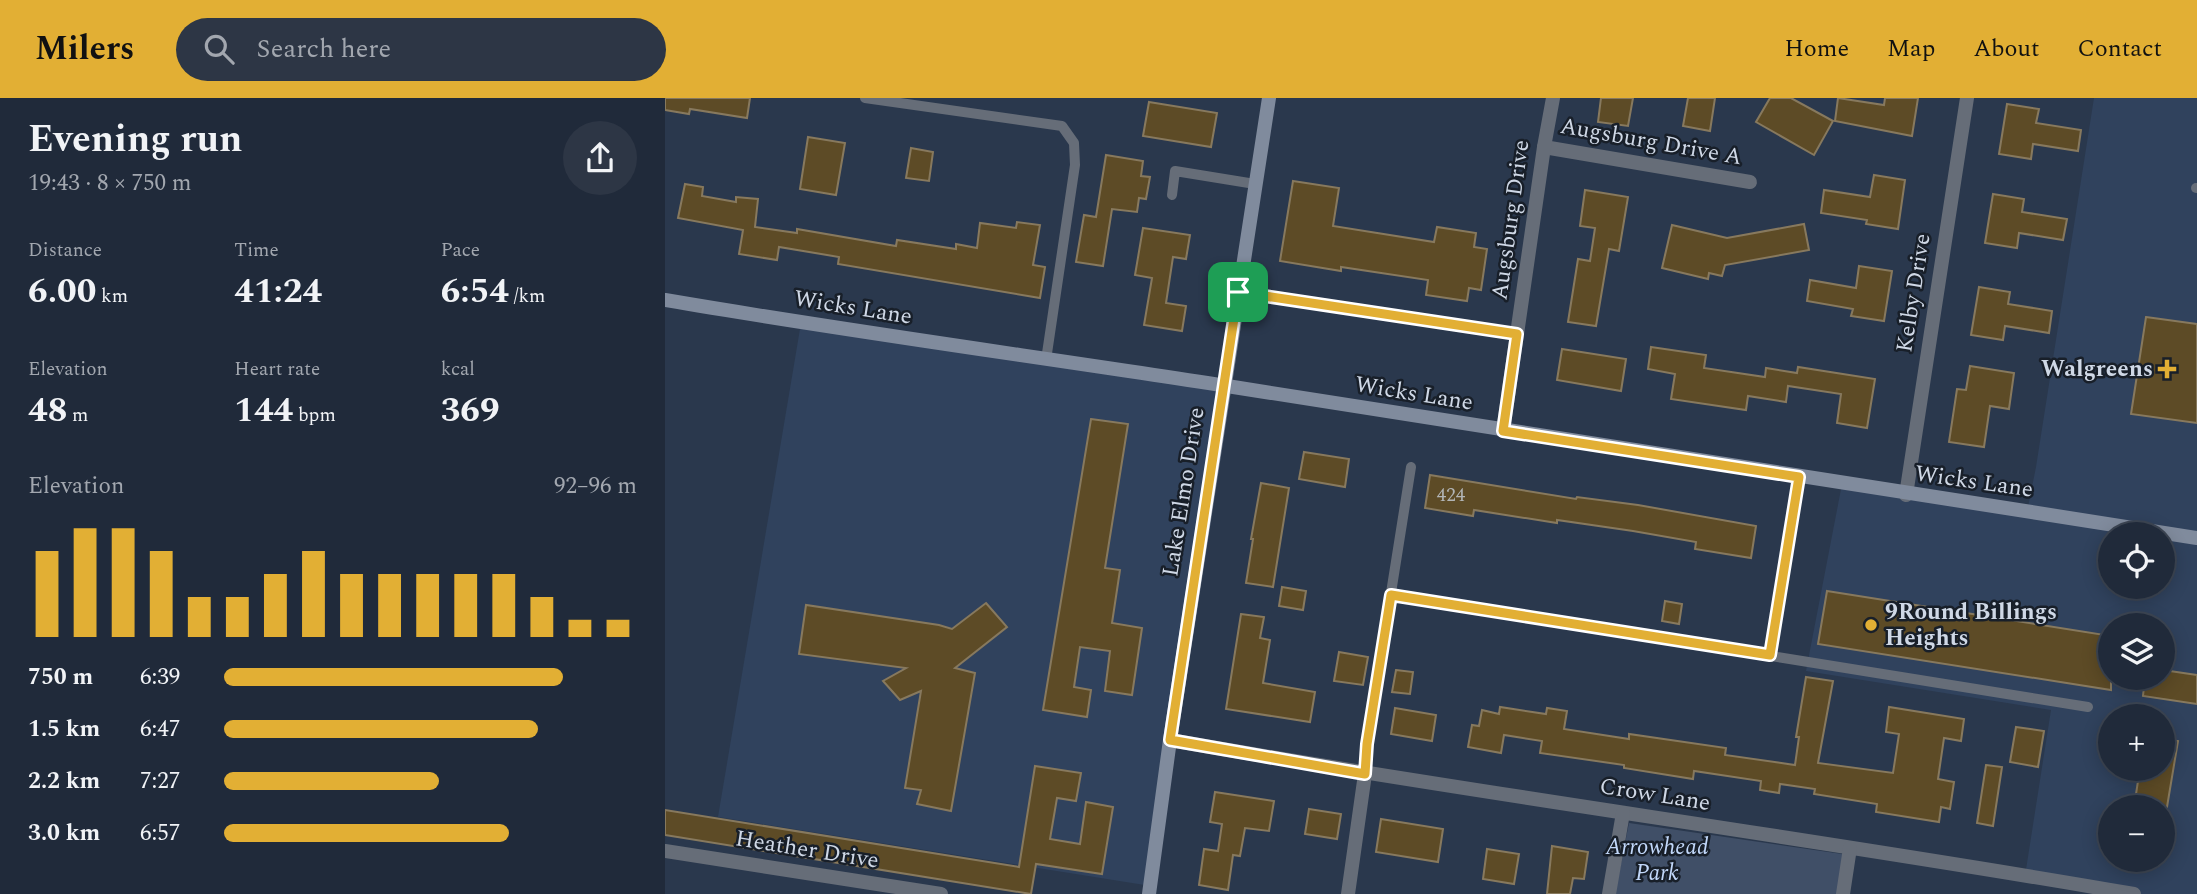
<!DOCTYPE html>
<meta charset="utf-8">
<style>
:root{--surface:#202a3a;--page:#2d3645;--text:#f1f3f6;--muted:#a2a7af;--line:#3d4654;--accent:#e2af34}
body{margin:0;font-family:Spectral,serif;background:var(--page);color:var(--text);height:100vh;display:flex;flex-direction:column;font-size:26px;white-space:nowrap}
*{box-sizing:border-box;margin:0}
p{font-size:23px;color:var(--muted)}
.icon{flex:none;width:38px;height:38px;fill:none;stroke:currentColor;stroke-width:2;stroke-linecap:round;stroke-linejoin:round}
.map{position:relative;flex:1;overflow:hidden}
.side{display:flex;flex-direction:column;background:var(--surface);width:665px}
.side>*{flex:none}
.controls{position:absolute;left:1433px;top:424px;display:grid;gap:14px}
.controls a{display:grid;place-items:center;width:77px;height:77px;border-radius:50%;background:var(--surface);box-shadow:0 4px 18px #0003,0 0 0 2px var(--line);font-size:35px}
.pin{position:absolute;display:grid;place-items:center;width:60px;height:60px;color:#fff;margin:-30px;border-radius:14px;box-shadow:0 4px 10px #0006}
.round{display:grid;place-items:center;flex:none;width:74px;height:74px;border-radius:37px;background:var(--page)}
.overview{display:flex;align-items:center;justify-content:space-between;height:119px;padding:0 28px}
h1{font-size:38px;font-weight:700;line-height:52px}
.stats{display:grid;grid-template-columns:repeat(3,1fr);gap:10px;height:119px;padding:7px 28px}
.stats div{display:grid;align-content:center}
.stats b{font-size:35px;font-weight:700}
.stats small{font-size:19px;font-weight:400}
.stats p{font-size:19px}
.chart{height:196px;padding:14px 28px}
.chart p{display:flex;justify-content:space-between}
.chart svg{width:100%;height:126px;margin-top:7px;stroke:var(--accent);stroke-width:6}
ul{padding:0 28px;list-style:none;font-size:23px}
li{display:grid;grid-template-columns:112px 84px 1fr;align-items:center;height:52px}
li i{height:18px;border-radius:9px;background:var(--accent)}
header{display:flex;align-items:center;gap:42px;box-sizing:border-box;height:98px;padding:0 35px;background:var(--accent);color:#111}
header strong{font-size:33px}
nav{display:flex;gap:38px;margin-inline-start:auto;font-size:24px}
.search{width:490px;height:63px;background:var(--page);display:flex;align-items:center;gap:18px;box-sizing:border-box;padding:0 24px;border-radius:38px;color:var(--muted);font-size:26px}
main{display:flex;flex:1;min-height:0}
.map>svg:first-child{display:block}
.built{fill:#30425d;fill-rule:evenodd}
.green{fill:#404f67}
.building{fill:#5d4b26;stroke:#87795e;stroke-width:2}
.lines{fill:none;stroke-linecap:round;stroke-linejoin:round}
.lane{stroke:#666d78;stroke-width:10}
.street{stroke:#666d78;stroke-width:14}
.secondary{stroke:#808b9d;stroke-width:14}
.route-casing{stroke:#fff;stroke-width:14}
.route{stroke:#e2af34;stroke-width:9}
.poi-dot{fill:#e2af34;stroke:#181f29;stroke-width:2.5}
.labels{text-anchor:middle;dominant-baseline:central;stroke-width:5;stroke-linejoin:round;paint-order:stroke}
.number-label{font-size:19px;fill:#b2b5b6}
.street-label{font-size:23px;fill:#cfd8e6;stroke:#181f29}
.poi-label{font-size:23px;font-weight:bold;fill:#cfd8e6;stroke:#181f29;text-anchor:end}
.park-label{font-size:23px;font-style:italic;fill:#c2d8fa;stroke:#181f29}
</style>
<header>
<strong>Milers</strong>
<div class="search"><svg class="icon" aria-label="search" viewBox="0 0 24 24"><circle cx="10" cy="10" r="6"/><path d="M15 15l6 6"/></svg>Search here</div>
<nav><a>Home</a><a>Map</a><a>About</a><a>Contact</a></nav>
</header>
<main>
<section class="side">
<div class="overview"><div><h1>Evening run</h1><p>19:43 · 8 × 750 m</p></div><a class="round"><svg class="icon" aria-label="share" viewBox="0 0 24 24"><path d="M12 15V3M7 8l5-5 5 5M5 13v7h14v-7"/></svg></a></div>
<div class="stats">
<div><p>Distance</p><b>6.00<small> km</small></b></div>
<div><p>Time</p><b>41:24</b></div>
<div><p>Pace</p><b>6:54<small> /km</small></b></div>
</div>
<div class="stats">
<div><p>Elevation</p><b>48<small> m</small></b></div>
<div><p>Heart rate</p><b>144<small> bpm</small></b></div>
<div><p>kcal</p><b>369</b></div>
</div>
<div class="chart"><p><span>Elevation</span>92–96 m</p>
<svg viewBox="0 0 160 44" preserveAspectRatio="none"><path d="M5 44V14M15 44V6M25 44V6M35 44V14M45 44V30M55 44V30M65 44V22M75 44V14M85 44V22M95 44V22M105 44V22M115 44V22M125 44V22M135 44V30M145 44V38M155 44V38"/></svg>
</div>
<ul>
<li><b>750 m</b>6:39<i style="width:82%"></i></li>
<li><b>1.5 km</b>6:47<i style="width:76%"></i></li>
<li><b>2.2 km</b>7:27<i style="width:52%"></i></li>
<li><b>3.0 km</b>6:57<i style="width:69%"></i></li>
</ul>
</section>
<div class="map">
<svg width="1532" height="796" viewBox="0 0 1532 796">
<rect width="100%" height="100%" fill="#2a384d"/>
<g class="built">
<path d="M1429 0H1532V796H1434L1360 778 1386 612 1141 573 1177 386 1362 414 1371 369ZM1446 436H1498V488H1446ZM1446 527H1498V579H1446ZM1446 618H1498V670H1446ZM1446 709H1498V761H1446Z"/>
<path d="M136 225 558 288 486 788 53 719Z"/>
</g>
<path class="green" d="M964 725 1184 757 1177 796H950Z"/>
<g class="building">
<path d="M0 0H85L82 20 25 11 24 16 0 12Z"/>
<path d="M936 0H968L963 28 933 24Z"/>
<path d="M1023 0H1050L1045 33 1018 28Z"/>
<path d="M1105 0H1126L1168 23 1149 57 1091 24Z"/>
<path d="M1173 0 1219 7 1220 0H1253L1247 38 1170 23Z"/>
<path d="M484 4 552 15 546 49 478 38Z"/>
<path d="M1342 6 1374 11 1371 25 1416 32 1413 53 1368 46 1366 61 1334 56Z"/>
<path d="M143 39 180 45 171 97 135 91Z"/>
<path d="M246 50 268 54 264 83 241 80Z"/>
<path d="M441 57 478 63 476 78 485 79 481 101 474 100 472 114 447 111 438 168 411 164 419 117 431 119Z"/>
<path d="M1209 77 1240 82 1233 131 1201 126 1202 122 1156 115 1159 92 1205 99Z"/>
<path d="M628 83 674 90 668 128 769 144 772 129 811 135 809 149 822 151 816 192 804 190 802 203 761 197 763 182 676 169V173L615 163Z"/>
<path d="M20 86 38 89 37 98 71 104V99L93 101 90 129 132 135V131L231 148 232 142 291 151V146L312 150 315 125 351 130 352 124 375 127 368 167 380 169 375 200 173 166 174 159 114 149 112 162 74 156 78 132 13 120Z"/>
<path d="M920 92 963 99 954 153 944 151 931 228 903 224 913 161 925 163 930 130 915 128Z"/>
<path d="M1328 96 1359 101 1357 114 1402 121 1398 142 1354 135 1352 150 1320 145Z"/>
<path d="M1139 126 1144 152 1060 167 1057 178 1044 175 1043 181 997 170 1007 127 1062 140Z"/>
<path d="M478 130 525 137 521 161 508 159 501 205 521 208 517 233 479 227 487 180 470 177Z"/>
<path d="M1194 168 1227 173 1219 223 1186 218 1188 211 1142 203 1145 182 1191 190Z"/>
<path d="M1314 189 1345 194 1343 206 1387 213 1384 235 1340 228 1338 242 1306 237Z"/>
<path d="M1481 219 1532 226V325L1466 316Z"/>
<path d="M986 249 1041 257 1039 270 1100 279 1101 270 1132 275 1133 269 1210 281 1202 330 1172 325 1176 296 1123 288 1121 304 1083 298 1081 312 1006 301 1010 276 983 271Z"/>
<path d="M897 251 961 261 956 293 892 282Z"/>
<path d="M1305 268 1349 275 1344 311 1325 308 1319 349 1284 344 1292 291 1301 292Z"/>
<path d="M426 321 463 326 440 470 455 472 447 525 477 530 467 597 440 593 445 553 415 549 409 589 426 592 422 619 378 612Z"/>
<path d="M639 354 684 361 680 389 634 381Z"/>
<path d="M765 377 911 401 912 399 973 407 1091 428 1086 460 1030 451 1031 444 968 433 892 422V425L809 412 808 418 760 410Z"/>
<path d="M596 385 624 390 608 489 581 485 588 441H586Z"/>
<path d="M617 489 641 493 638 512 614 508Z"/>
<path d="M1162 493 1446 538V592L1153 546Z"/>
<path d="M1000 503 1017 506 1014 526 997 523Z"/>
<path d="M321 505 342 529 290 570 310 575 286 713 252 706 256 692 240 690 256 593 235 602 218 583 241 570 134 556 141 507 274 527 287 531Z"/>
<path d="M576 516 599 519 595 540 605 542 598 585 650 594 645 624 561 611Z"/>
<path d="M674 554 703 559 698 587 669 583Z"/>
<path d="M731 572 748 574 745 596 727 594Z"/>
<path d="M1498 572 1532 577V606L1478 598 1480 579H1498Z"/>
<path d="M1141 579 1168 583 1153 665 1228 675 1234 636 1221 634 1224 609 1299 621 1296 643 1279 640 1273 681 1289 684 1285 711 1276 709 1274 724 1211 714 1212 706 1149 696 1150 691 1115 686 1114 695 1095 692 1096 683 1029 673 1028 681 959 670V667L875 655 877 643 839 637 836 655 803 649 807 627 814 628 817 612 834 616 835 609 881 616 882 610 902 613 899 631 964 641V636L1061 650 1060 657 1130 667 1134 639H1131Z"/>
<path d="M730 610 771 617 767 643 726 636Z"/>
<path d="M1351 629 1379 633 1373 669 1345 664Z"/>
<path d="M1498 641 1513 643 1502 709H1469L1475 670H1498Z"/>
<path d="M1321 667 1337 669 1328 728 1312 725Z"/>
<path d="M370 668 416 675 411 703 392 700 385 741 415 746 421 704 448 709 437 776 371 766 366 796 0 737V712L354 769Z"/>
<path d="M550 694 609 703 604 733 580 730 575 758 568 757 563 792 534 787 539 751 553 753 557 726 545 724Z"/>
<path d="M644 711 676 716 672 741 640 736Z"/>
<path d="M716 721 778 731 773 764 711 754Z"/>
<path d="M887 748 923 754 919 781 908 780 905 796H882Z"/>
<path d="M822 751 854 756 849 786 818 781Z"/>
</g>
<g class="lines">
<g class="lane">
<path d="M200 0 397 28 409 45 410 67 381 262"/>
<path d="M1531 90H1532"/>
<path d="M507 97 510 73 590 86"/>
<path d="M573 194 852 236"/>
<path d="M726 497 1423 609"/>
<path d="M1106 557 1134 379"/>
<path d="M700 676 702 646 746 369"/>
</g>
<g class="street">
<path d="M879 49 1085 84"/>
<path d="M838 333 879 49 888 0"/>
<path d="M1241 397 1302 0"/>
<path d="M505 642C825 698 1148 740 1469 796"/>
<path d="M0 753 276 796"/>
<path d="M683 796 700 676"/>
<path d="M944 796 958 715"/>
<path d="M1178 796 1185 750"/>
</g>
<g class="secondary">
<path d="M0 202C187 234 375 259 562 288 885 339 1208 392 1532 440"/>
<path d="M484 796 505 642 604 0"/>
</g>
</g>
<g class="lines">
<g class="route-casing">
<path id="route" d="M573 194 852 236 838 333 1134 379 1105 557 726 497 702 646 700 676 505 642Z"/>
</g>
<use href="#route" class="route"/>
</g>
<g class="poi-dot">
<path d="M1498.5 260.5h7v7h7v7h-7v7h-7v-7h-7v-7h7z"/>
<circle cx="1206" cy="527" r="7"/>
</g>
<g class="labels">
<g class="number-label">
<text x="786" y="397">424</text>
</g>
<g class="street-label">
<text transform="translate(986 44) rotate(10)">Augsburg Drive A</text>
<text transform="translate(846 122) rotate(-82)">Augsburg Drive</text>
<text transform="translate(1249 195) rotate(-81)">Kelby Drive</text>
<text transform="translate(188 210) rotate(9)">Wicks Lane</text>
<text transform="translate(749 296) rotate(9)">Wicks Lane</text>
<text transform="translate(1309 384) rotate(8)">Wicks Lane</text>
<text transform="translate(519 394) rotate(-81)">Lake Elmo Drive</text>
<text transform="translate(990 697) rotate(9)">Crow Lane</text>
<text transform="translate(142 752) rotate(9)">Heather Drive</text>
</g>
<g class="poi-label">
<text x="1488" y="271">Walgreens</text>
<text x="1220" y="514" text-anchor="start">9Round Billings<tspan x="1220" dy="26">Heights</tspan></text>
</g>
<g class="park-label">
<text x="992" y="749">Arrowhead<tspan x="992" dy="26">Park</tspan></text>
</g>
</g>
</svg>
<div class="controls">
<a><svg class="icon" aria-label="locate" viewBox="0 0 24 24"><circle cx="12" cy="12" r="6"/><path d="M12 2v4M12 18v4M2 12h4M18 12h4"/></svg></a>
<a><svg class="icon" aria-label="layers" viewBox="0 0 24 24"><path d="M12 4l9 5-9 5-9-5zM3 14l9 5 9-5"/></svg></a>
<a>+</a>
<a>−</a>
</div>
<div class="pin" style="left:573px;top:194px;background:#1e9e55"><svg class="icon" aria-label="arrive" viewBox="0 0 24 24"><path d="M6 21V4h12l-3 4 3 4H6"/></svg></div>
</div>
</main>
